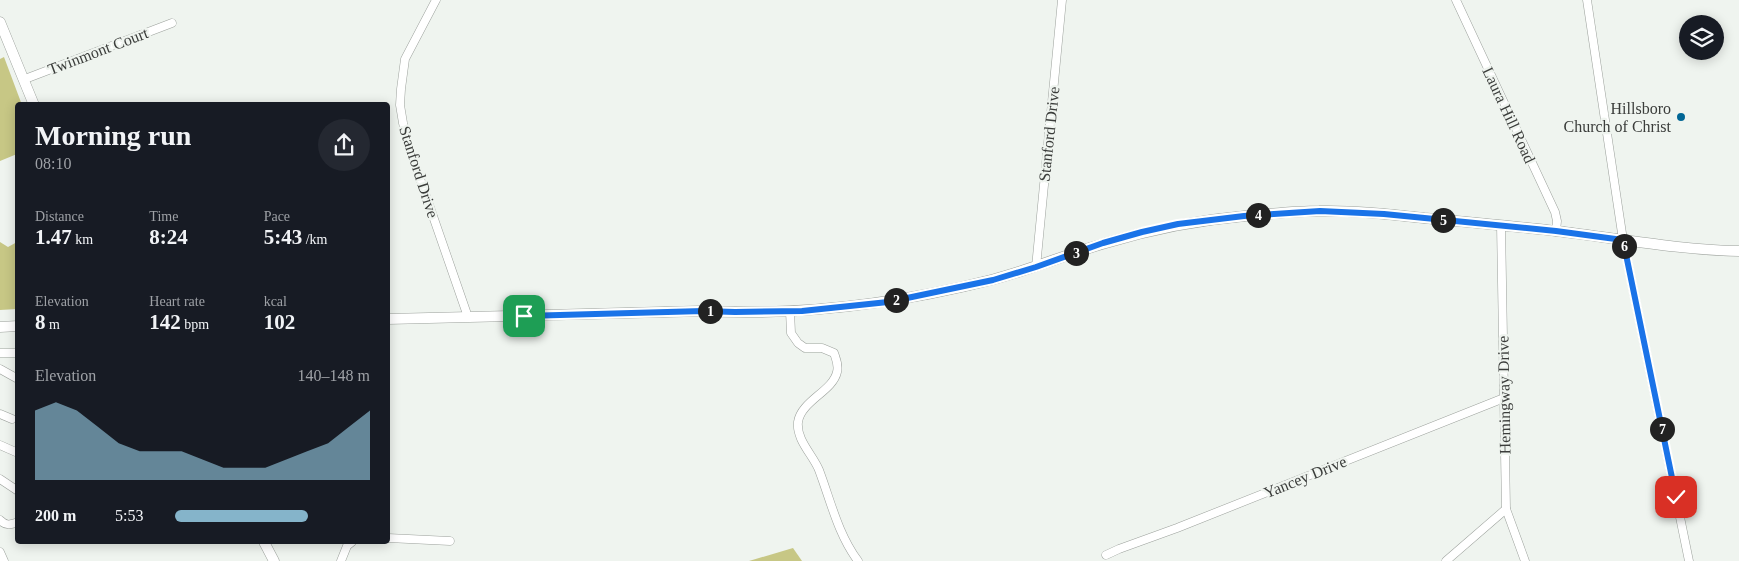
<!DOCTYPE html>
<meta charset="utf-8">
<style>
:root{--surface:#171b24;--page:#242831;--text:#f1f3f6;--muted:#9ea1a6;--accent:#85b4ca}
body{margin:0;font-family:"Times New Roman",serif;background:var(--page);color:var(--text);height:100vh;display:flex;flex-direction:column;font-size:19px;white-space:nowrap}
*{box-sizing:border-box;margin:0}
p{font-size:16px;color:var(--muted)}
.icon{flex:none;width:28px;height:28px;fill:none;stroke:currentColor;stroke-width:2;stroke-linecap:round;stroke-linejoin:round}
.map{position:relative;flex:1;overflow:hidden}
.panel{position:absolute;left:15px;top:102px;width:375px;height:442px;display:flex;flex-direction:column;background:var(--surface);border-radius:5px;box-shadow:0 2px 12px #0003}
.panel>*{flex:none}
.tools{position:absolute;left:1679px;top:15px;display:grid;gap:10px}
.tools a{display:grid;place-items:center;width:45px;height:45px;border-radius:50%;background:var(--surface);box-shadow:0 2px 12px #0003;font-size:25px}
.pin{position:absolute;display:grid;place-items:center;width:42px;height:42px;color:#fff;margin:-21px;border-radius:10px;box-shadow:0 2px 8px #0006}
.km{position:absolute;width:25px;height:25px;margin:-12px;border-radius:50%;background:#222;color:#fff;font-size:14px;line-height:25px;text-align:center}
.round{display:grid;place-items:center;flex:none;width:52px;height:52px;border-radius:26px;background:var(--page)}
.headline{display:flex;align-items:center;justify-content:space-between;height:85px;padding:0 20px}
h1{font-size:28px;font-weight:700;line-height:38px}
.metrics{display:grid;grid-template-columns:repeat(3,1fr);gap:8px;height:85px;padding:5px 20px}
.metrics div{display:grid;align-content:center}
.metrics b{font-size:21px;font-weight:700}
.metrics small{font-size:14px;font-weight:400}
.metrics p{font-size:14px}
.chart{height:140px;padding:10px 20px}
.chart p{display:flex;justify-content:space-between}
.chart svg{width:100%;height:90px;margin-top:5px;fill:var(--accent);opacity:.7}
ul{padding:0 20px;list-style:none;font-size:16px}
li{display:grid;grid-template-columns:80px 60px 1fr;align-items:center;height:38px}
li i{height:12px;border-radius:6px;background:var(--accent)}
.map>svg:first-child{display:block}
.green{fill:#c7c785}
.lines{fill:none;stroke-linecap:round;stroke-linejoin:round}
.minor-casing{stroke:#9ca19c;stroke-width:9}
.major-casing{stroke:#9ca19c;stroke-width:11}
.minor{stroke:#fff;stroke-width:8}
.major{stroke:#fff;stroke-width:10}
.route-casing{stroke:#fff;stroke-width:10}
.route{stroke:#1a73e8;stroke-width:6}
.poi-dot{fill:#016695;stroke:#eff4ef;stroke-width:2}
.labels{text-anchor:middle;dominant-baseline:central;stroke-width:4.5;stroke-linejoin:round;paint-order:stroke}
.street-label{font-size:16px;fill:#3b3d3b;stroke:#eff4ef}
.poi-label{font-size:16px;fill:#3b3d3b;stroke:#eff4ef;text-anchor:end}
</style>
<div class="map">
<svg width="1739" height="561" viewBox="0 0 1739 561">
<rect width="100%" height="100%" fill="#eff4ef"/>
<g class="green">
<path d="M4 57 22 105H18L17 154 0 161V59Z"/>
<path d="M0 242 8 247 17 242V309L0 310Z"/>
<path d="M793 548 802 561H749Z"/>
</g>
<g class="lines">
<g class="minor-casing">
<g id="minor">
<path d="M436 0 405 59 401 89 400 105 403 123 408 144 468 317"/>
<path d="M1456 0 1555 212 1557 221 1556 231"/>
<path d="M1587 0 1623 240 1689 561"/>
<path d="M25 79 172 23"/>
<path d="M1501 225 1506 509 1525 561"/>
<path d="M1036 267 1062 0"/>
<path d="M790 311 791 333 798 343 805 348H822L834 353C836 359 839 365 837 372 833 391 801 401 798 422 796 440 813 455 819 470 831 502 838 534 858 561"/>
<path d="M0 353H18"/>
<path d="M0 369 18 379"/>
<path d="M0 414 12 419"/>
<path d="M0 445 18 453"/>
<path d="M0 479 18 491"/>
<path d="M0 520C6 526 10 525 18 522"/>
<path d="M388 538 450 541"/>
<path d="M0 552 4 561"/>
<path d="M1106 555 1119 549 1177 528 1504 398"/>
<path d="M341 561 347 546 352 542"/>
<path d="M1446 561 1506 509"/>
</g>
</g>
<g class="major-casing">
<g id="major">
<path d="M0 22 34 105"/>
<path d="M388 319 703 311C800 316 896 304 991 280 1030 270 1067 254 1106 243 1152 229 1198 220 1245 216 1270 214 1295 211 1319 211 1354 210 1390 214 1424 218 1468 222 1512 226 1556 231 1616 238 1679 250 1739 251"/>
<path d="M0 327 18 326"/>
<path d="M264 542 274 561"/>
</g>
</g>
<use href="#minor" class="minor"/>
<use href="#major" class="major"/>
</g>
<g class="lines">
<g class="route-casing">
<path id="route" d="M524 316 703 311 735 312 802 311 888 302 993 280 1036 267 1103 243 1142 232 1178 224 1244 216 1320 211 1384 214 1556 231 1623 240 1676 497"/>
</g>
<use href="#route" class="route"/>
</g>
<circle class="poi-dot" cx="1681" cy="117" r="5"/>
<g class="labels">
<g class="street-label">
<text transform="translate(98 51) rotate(-21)">Twinmont Court</text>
<text transform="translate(1509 115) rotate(65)">Laura Hill Road</text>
<text transform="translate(1049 134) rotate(-84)">Stanford Drive</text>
<text transform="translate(419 172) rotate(72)">Stanford Drive</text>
<text transform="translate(1504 395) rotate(-91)">Hemingway Drive</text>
<text transform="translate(1305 477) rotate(-22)">Yancey Drive</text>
</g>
<g class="poi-label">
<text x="1671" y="108">Hillsboro<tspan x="1671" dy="18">Church of Christ</tspan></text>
</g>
</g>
</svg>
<div class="tools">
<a><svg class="icon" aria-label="layers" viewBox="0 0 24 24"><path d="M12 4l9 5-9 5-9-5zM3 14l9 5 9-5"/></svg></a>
</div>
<div class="pin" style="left:524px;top:316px;background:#1e9e55"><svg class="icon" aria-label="arrive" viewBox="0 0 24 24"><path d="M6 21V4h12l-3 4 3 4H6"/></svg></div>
<div class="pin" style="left:1676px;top:497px;background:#d93025"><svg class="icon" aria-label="check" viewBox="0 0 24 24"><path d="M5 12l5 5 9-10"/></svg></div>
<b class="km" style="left:710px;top:311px">1</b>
<b class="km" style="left:896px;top:300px">2</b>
<b class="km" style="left:1076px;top:253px">3</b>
<b class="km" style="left:1258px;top:215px">4</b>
<b class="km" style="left:1443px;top:220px">5</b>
<b class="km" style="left:1624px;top:246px">6</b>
<b class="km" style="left:1662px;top:429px">7</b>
<section class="panel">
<div class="headline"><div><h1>Morning run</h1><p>08:10</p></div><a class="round"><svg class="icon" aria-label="share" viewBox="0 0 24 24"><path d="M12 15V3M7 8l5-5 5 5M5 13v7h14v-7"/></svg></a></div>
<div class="metrics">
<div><p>Distance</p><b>1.47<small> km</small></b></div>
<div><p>Time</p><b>8:24</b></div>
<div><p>Pace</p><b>5:43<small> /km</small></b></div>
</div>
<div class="metrics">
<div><p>Elevation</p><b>8<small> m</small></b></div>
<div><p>Heart rate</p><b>142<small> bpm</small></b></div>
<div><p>kcal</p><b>102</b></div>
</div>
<div class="chart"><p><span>Elevation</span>140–148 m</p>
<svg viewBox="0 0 160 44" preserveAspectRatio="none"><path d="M0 44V10L10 6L20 10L30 18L40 26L50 30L60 30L70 30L80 34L90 38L100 38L110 38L120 34L130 30L140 26L150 18L160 10V44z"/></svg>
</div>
<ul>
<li><b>200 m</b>5:53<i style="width:68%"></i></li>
</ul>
</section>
</div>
